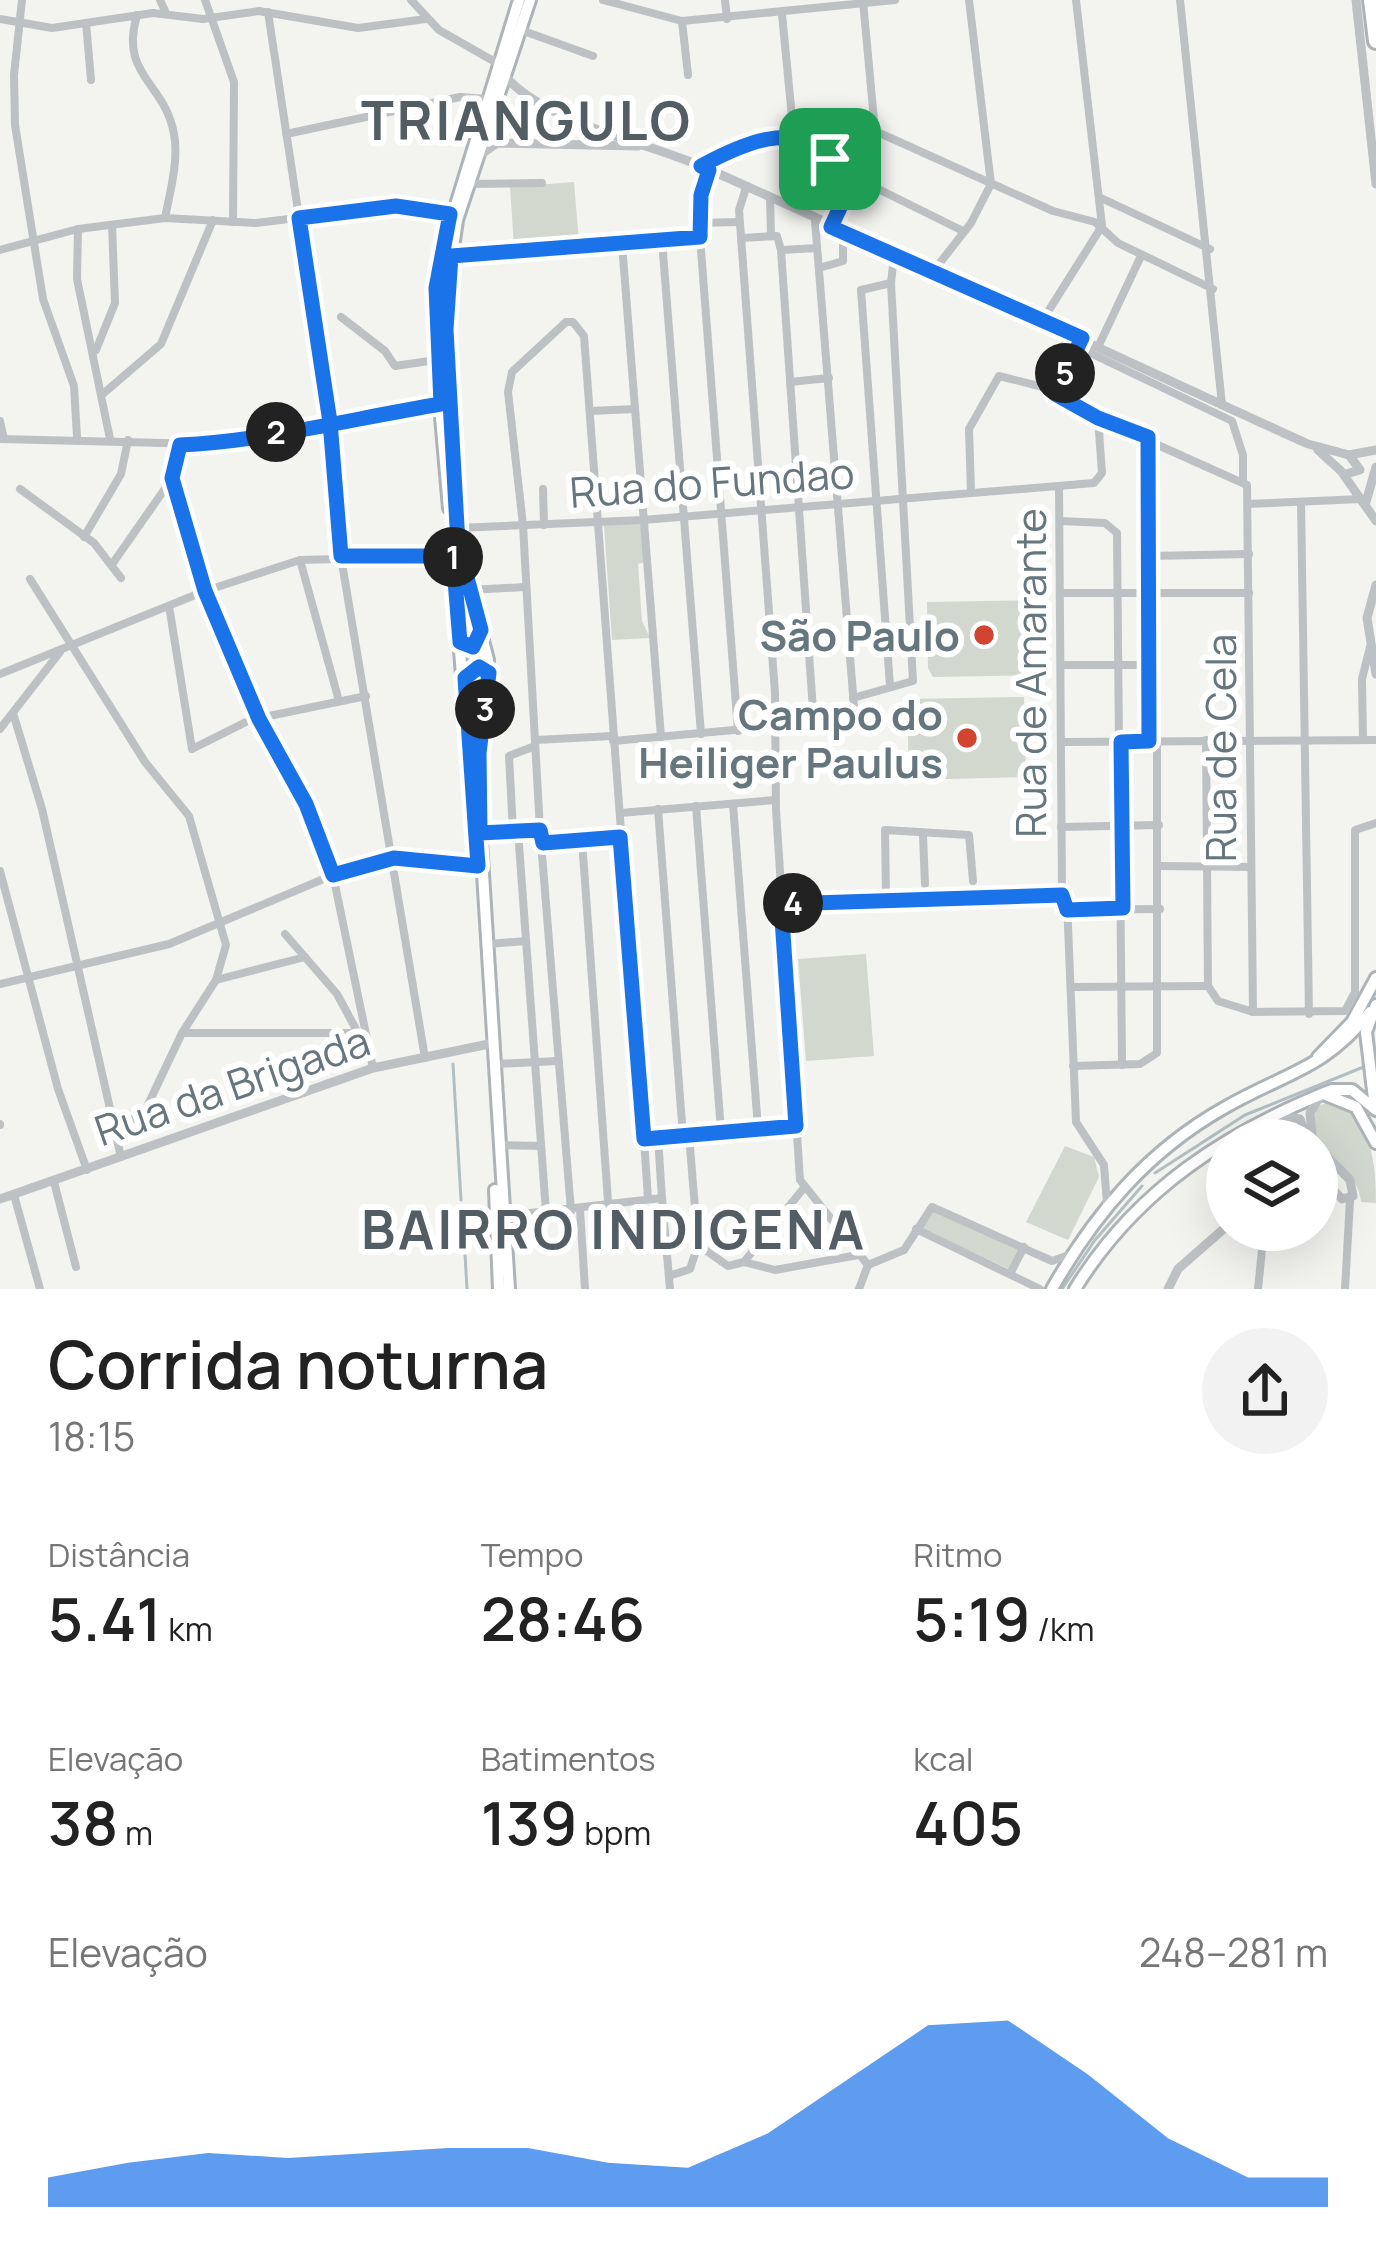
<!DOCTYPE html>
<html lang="pt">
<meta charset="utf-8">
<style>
:root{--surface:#fff;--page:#f2f2f2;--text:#222;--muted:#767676;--accent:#1a73e8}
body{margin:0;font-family:Manrope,sans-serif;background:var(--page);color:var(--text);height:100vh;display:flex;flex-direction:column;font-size:45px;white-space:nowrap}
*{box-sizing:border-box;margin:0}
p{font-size:39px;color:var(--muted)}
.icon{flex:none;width:66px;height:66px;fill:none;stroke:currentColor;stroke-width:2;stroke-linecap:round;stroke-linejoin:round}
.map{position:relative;height:1289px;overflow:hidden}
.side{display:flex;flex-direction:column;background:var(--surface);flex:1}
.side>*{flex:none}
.controls{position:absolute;left:1206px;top:1119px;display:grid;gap:24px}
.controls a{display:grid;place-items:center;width:132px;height:132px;border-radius:50%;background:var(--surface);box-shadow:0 12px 48px #0002;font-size:60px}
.pin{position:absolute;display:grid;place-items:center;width:102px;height:102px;color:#fff;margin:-51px;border-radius:24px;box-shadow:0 6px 18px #0006}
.km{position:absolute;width:60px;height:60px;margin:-30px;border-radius:50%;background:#222;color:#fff;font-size:33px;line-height:60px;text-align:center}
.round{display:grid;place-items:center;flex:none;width:126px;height:126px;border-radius:63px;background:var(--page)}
.headline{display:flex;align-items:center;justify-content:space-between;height:204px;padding:0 48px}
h1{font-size:66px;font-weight:600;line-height:90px}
.metrics{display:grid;grid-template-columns:repeat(3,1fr);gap:18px;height:204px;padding:12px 48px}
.metrics div{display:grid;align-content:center}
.metrics b{font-size:60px;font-weight:600}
.metrics small{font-size:33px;font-weight:400}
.metrics p{font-size:33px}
.chart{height:336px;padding:24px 48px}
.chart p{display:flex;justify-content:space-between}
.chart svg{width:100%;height:216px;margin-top:12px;fill:var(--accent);opacity:.7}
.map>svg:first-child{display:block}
.green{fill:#d3d8cf}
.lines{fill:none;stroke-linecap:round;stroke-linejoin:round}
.stream{stroke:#b2bfc2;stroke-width:3}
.secondary-casing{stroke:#adb3b6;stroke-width:16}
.trunk-casing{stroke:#aeb3b5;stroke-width:20}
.minor{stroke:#bdc1c4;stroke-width:8}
.tertiary{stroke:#bdc1c4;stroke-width:9}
.secondary{stroke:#fff;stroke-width:10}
.trunk{stroke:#fff;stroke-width:14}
.route-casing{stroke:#fff;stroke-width:24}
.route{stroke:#1a73e8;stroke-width:15}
.poi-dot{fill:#d34430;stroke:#fff;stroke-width:4.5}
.labels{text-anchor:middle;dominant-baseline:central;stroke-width:12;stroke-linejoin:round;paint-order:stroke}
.street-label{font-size:42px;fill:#65767e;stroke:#fff}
.poi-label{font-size:42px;font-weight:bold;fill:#65767e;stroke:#fff;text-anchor:end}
.district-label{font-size:54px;font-weight:bold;letter-spacing:3px;fill:#525e64;stroke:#fff}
</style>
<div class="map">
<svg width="1376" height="1289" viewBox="0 0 1376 1289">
<rect width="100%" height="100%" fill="#f3f3f0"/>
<g class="green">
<path d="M574 182 579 242 514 247 510 187Z"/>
<path d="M641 523 645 562 638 564 642 621 650 638 612 640 604 525Z"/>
<path d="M1040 600 1042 675 933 677 928 668 927 602Z"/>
<path d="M1024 697 1026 777 909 780 907 699Z"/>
<path d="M866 954 874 1056 806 1061 798 959Z"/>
<path d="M1329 1102 1350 1108C1373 1137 1376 1168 1376 1203L1361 1202C1359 1161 1297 1153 1318 1106Z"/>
<path d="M1065 1146 1094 1157 1099 1177 1068 1240 1026 1222Z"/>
<path d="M935 1210 1020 1248 1009 1269 921 1228Z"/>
</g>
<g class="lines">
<g class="stream">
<path d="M453 1064 461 1200"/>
<path d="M1155 1173 1245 1115 1366 1066"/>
<path d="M463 1219 467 1289"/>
<path d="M1062 1289 1095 1240 1142 1186"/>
</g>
<g class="secondary-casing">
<g id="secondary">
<path d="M449 508 436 360 440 257 519 0"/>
<path d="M452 550 472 801"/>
<path d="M1318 1057 1352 1022 1376 978"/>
<path d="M1326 1095 1356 1107 1376 1143"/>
<path d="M1375 1107 1366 1032 1376 1005"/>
<path d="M495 1190 499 1289"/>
<path d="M509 1289 478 794 488 660 458 544 446 296 457 220 530 0"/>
<path d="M1052 1289C1095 1213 1148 1151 1224 1108 1286 1072 1323 1071 1370 1012"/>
<path d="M1075 1289C1136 1190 1226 1132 1332 1090H1352L1376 1110"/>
</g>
</g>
<g class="trunk-casing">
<path id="trunk" d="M1371 0 1376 41"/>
</g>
<g class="minor">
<path d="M22 0 14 75 15 125 43 299 74 386 77 437"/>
<path d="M160 0 166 13"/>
<path d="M205 0 234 82 233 222"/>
<path d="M411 0 439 30 497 63"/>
<path d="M603 0 682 21 895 0"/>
<path d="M725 0 727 19"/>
<path d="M1180 0 1222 405"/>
<path d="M268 12 330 422 341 557 425 1058"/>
<path d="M782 14 794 138"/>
<path d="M137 15C119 76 165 82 174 134 179 160 170 192 165 218"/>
<path d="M0 19 52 28 153 13 203 19 259 11 358 28 426 19"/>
<path d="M682 21 688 75"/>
<path d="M86 23 91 80"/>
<path d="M518 29 593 56"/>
<path d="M875 131 1053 211 1095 222 1118 243 1213 289"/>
<path d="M286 134 460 97 488 99"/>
<path d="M703 166 749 142 794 138 819 147 854 177 963 231"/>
<path d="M709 170 701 195 700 237 738 731"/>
<path d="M470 184 542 183"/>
<path d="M746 188 739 210 775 693 776 810 800 1180 868 1265"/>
<path d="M1101 198 1210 249"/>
<path d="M770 199 771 236"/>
<path d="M699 223 739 222"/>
<path d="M831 227 875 131 863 1"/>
<path d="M78 229 77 279 110 439"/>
<path d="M741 238 777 236 781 250 814 725"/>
<path d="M662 240 701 734"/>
<path d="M622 244 661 737"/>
<path d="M0 250 78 229 165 218 256 223 396 206 450 214"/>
<path d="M781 250 817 248"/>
<path d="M451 256 700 237"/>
<path d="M819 268 843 261V233"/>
<path d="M932 273 971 223 991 184 969 0"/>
<path d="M341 317 385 351 395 366 436 360"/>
<path d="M1044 318 1102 226 1076 0"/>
<path d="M1099 345 1141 256"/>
<path d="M96 350 115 303 112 225"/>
<path d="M1086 351 1232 421 1243 455V480"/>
<path d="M790 382 829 378"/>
<path d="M1043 387 1070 333"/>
<path d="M104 393 161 344 213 220"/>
<path d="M1056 394 1082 338"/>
<path d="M590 411 635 409"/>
<path d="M1100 419 1247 485 1253 1012"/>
<path d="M0 421 4 439"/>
<path d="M1148 437 1149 741"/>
<path d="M0 439 205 444 441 405"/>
<path d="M180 445 172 478 205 591 259 719 306 804 333 875 373 1068"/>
<path d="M1059 486 1062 895 1067 901 1076 1122 1104 1165 1107 1204"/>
<path d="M20 489 94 543 121 578"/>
<path d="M543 489 544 525"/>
<path d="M1301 502 1309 1014"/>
<path d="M1248 504 1361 499"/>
<path d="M1060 521 1105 523 1117 533 1122 1065"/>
<path d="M458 528 643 520 1094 483 1102 473 1098 418 1043 387 999 376 969 429 971 492"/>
<path d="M84 537 121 474 128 440"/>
<path d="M1150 556 1249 554"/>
<path d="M300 560 339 701"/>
<path d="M113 563 171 480"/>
<path d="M30 579 145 762 189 816 226 945 216 980 182 1033 143 1115 113 1127"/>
<path d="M469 590 526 587"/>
<path d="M1061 593H1249"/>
<path d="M169 606 192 749 250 720 366 696"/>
<path d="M1062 665H1149"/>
<path d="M0 674 205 591 300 560 453 556"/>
<path d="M890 686 861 290 891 283"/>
<path d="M853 698 913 681 891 283 894 256"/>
<path d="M13 713 42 809 121 1157"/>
<path d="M0 729 60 652"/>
<path d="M536 740 612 736"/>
<path d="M1206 740 1208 986"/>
<path d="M1363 740 1362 679 1370 647"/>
<path d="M613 741 855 719 815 221"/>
<path d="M1062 742 1376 740"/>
<path d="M733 804 758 1128"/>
<path d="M696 806 721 1131"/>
<path d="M658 809 683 1136"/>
<path d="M620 813 775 800"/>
<path d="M1061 827 1159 825"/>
<path d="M513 831 509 756 535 746"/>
<path d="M518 831 546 1212"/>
<path d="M480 833 540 830"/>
<path d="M923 836 925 884"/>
<path d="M582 840 608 1201"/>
<path d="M543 843 620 837"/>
<path d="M1159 866 1250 867"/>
<path d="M0 871 58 1089 87 1170"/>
<path d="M886 898 885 830 969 835 973 881"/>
<path d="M781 904 1062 895"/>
<path d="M1067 910 1160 909"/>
<path d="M285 934 337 994 358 1033"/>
<path d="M488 944 526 941"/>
<path d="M216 980 305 957"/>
<path d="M0 984 169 944 333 875 394 858 478 866"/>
<path d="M1208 986 1218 1001 1253 1012 1345 1011 1355 992V830L1376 823"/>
<path d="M1071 987 1208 986"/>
<path d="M182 1033H365"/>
<path d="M495 1064 558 1061"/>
<path d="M1073 1066 1140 1064 1157 1053V741"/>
<path d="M0 1124V1125"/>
<path d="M689 1135 698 1245 728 1266 744 1262 775 1270 858 1255"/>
<path d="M658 1138 796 1126"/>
<path d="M500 1145 541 1146"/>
<path d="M54 1182 76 1267"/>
<path d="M14 1195 40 1289"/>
<path d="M662 1198 670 1289"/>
<path d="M580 1210 585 1289"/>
<path d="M571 1211 540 830 523 525 508 392 512 372 566 322H573L584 336 644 1139"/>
<path d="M504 1216 662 1198 658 1138 644 1139 648 1199"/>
<path d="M916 1229 1040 1289"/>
<path d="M744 1262 803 1189"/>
<path d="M1010 1274 1024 1247"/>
<path d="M669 1276 690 1269 698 1245"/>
<path d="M859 1289 868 1265 904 1250 932 1207 1052 1261 1069 1255"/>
<path d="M1258 1289 1264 1230"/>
<path d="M1345 1289 1350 1200"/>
</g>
<g class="tertiary">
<path d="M1356 0 1376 184"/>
<path d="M504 75C545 123 643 141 701 166 905 256 1105 352 1308 444L1349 455 1376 450"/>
<path d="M480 155 497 143 638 146"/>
<path d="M1318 450 1341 471 1376 521"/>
<path d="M1346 474 1360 470 1349 455"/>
<path d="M1366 502 1376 467"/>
<path d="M1376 585 1367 618 1376 674"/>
<path d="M1282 1116 1300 1119 1308 1140"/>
<path d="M1312 1135 1310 1113 1321 1095"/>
<path d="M1317 1146 1350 1180 1353 1196 1342 1199 1322 1178"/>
<path d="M0 1199 373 1068 489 1044"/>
<path d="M1168 1289 1178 1269 1227 1226"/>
</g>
<use href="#secondary" class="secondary"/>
<use href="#trunk" class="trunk"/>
</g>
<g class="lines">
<g class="route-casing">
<path id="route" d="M830 159C797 117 738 146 701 166L709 170 701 195 700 237 451 256 446 330 458 544 481 630 473 647 460 642 453 556H341L330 422 299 218 396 206 450 214 436 288 441 404C355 418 267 441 180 445L172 478 205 591 259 719 306 804 333 875 394 858 478 866 465 678 479 667 489 673 479 753 480 833 540 830 543 843 620 837 644 1139 796 1126 781 904 1062 895 1067 910 1123 908 1121 742 1149 741 1148 437 1098 418 1055 394 1082 338 831 227 854 177 830 159"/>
</g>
<use href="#route" class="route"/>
</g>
<g class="poi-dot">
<circle cx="984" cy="635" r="12"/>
<circle cx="967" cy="738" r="12"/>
</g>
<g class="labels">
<g class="street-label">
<text transform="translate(712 482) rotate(-4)">Rua do Fundao</text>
<text transform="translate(1030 673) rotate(-90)">Rua de Amarante</text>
<text transform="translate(1220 748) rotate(-90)">Rua de Cela</text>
<text transform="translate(232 1085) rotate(-19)">Rua da Brigada</text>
</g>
<g class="poi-label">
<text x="960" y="635">São Paulo</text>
<text x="943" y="714">Campo do<tspan x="943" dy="48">Heiliger Paulus</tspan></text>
</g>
<g class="district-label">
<text x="527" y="119">TRIANGULO</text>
<text x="614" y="1228">BAIRRO INDIGENA</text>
</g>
</g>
</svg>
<div class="controls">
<a><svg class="icon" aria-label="layers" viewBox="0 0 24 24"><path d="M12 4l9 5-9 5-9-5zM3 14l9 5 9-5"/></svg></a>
</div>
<div class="pin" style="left:830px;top:159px;background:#1e9e55"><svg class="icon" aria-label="arrive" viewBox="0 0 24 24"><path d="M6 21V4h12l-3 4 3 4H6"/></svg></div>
<b class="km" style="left:453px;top:557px">1</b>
<b class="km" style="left:276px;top:432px">2</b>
<b class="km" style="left:485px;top:709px">3</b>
<b class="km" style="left:793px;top:903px">4</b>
<b class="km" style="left:1065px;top:373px">5</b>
</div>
<section class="side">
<div class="headline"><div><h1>Corrida noturna</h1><p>18:15</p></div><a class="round"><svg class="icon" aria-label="share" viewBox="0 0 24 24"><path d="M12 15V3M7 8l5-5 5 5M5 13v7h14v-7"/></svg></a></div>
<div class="metrics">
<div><p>Distância</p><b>5.41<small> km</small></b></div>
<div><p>Tempo</p><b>28:46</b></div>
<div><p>Ritmo</p><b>5:19<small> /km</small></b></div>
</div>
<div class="metrics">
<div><p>Elevação</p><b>38<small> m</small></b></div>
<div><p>Batimentos</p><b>139<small> bpm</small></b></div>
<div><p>kcal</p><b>405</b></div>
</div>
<div class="chart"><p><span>Elevação</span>248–281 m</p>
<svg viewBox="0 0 160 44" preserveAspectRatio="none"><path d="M0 44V38L10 35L20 33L30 34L40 33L50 32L60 32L70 35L80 36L90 29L100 18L110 7L120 6L130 17L140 30L150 38L160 38V44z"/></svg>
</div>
</section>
